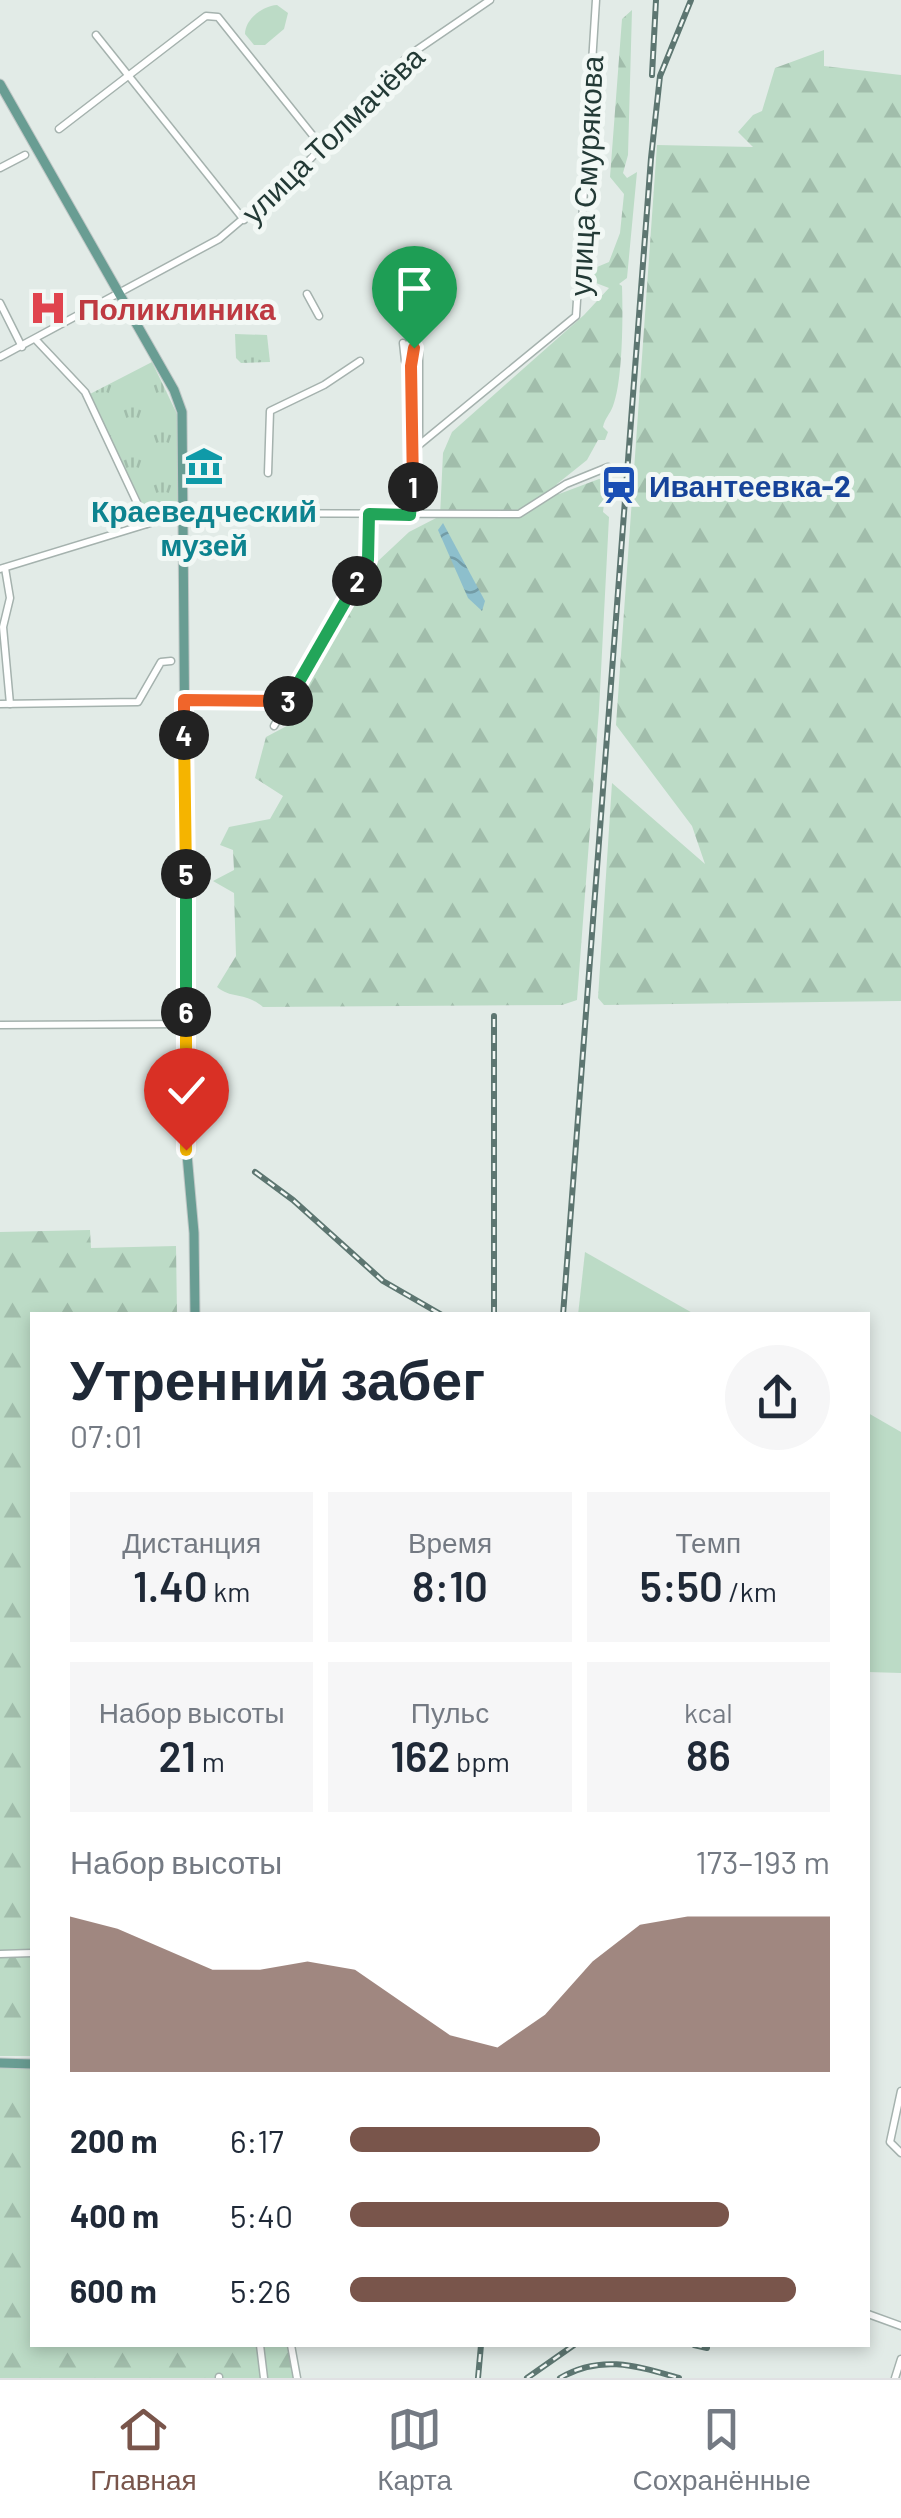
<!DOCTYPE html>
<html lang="ru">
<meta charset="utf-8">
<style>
:root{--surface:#fff;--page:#f6f6f7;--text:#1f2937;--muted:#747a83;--line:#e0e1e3;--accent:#79554b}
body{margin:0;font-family:Barlow,sans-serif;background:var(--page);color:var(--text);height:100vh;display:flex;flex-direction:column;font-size:38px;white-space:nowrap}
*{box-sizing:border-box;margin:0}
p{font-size:32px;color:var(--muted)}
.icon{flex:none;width:55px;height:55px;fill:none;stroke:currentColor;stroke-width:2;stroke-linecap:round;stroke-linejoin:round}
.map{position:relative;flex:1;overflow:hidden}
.sheet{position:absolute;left:30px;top:1312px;width:840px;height:1035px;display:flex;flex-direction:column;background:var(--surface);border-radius:0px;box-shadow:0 5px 15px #0003}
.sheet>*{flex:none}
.pin{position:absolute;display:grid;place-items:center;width:85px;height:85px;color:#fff;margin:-102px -42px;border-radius:50% 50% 50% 0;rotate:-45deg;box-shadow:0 0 10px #0007}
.pin .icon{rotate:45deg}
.km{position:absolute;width:50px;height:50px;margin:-25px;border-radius:50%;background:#222;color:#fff;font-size:28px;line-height:50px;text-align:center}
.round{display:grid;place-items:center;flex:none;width:105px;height:105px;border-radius:52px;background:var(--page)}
.head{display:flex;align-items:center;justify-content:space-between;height:170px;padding:0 40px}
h1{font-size:55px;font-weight:600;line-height:75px}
.metrics{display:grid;grid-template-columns:repeat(3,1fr);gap:15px;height:170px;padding:10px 40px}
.metrics div{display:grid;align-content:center;border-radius:0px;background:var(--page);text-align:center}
.metrics b{font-size:42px;font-weight:600}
.metrics small{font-size:28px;font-weight:400}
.metrics p{font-size:28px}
.chart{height:280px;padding:20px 40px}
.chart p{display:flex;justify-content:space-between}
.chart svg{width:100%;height:180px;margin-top:10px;fill:var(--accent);opacity:.7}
ul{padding:0 40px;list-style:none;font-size:32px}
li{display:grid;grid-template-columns:160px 120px 1fr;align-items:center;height:75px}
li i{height:25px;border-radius:12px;background:var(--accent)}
.tabs{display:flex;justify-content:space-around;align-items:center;height:140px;border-top:2px solid var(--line);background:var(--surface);font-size:28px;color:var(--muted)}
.tabs a{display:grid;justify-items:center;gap:5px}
.tabs .on{color:var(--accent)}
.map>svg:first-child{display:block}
.green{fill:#bcdbc6}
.forest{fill:url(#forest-firs)}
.park{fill:url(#park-tufts)}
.water{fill:url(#water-waves)}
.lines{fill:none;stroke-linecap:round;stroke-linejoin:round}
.minor-casing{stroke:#a5b2ae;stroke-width:9}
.major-casing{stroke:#c1c8c7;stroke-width:11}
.minor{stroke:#fff;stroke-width:6}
.major{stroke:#699d93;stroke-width:9}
.rail-casing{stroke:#5d7671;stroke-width:6}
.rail{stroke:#f2f8f5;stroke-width:2.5;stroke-dasharray:8;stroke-linecap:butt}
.split-1-casing{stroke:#fff;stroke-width:20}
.split-2-casing{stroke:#fff;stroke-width:20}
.split-3-casing{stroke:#fff;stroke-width:20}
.split-4-casing{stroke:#fff;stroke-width:20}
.split-5-casing{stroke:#fff;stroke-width:20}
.split-6-casing{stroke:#fff;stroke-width:20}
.split-7-casing{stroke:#fff;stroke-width:20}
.split-1{stroke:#f0652b;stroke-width:12}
.split-2{stroke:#22a559;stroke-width:12}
.split-3{stroke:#22a559;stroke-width:12}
.split-4{stroke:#f0652b;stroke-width:12}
.split-5{stroke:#f5b400;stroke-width:12}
.split-6{stroke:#22a559;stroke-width:12}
.split-7{stroke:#f5b400;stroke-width:12}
.labels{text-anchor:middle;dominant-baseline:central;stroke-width:10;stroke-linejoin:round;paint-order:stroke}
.street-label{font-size:30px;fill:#233a36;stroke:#f2f8f5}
.health-label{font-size:30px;font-weight:bold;fill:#be3a42;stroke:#f2f8f5;text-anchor:start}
.transit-label{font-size:30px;font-weight:bold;fill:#164399;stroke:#f2f8f5;text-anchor:start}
.culture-label{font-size:30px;font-weight:bold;fill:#0d838f;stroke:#f2f8f5}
</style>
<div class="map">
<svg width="901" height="2378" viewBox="0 0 901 2378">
<defs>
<pattern id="forest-firs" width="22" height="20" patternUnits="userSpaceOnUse" patternTransform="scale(2.5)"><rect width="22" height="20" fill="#bcdbc6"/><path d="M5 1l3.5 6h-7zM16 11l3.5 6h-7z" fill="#a1bdab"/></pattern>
<pattern id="park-tufts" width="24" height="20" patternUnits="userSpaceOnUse" patternTransform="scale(2.5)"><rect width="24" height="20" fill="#bcdbc6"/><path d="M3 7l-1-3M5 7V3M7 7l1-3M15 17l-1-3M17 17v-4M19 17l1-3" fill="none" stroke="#a1bdab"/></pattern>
<pattern id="water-waves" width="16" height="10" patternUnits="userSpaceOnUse" patternTransform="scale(2.5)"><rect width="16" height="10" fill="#8dbfcc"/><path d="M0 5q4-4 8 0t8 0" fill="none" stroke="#739ca6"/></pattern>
</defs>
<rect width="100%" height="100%" fill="#e2ebe7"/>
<g class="green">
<path d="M277 5 288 13 284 29 265 45H254L245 34C245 19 263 6 277 5Z"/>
<path d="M585 1252 696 1315H578Z"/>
<path d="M868 1413 901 1432V1673L868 1672Z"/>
<rect x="0" y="2037" width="32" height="19"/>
</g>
<g class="forest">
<path d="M632 10 628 155 623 173 627 178 637 172 627 278 619 284 622 286C623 315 623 380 613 406 610 414 605 418 603 427L608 432 605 440H598L587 460 557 484 555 490 559 494 599 479 607 480 603 512 609 517 599 710 577 1000 562 1005 263 1007C244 991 233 1000 217 987L236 956 234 893 213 881 234 870 233 850 220 845 229 827 270 819 283 796 255 778 266 737 298 720 308 699 300 687 377 562 409 532 440 516 443 453 452 432 584 315 609 288 596 283 585 272 609 262 620 233 624 194 610 177 622 19Z"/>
<path d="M824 50V66L901 75V1001L604 1005 598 998 612 783 705 864 692 826 616 725 657 145 753 147 738 132 753 115 762 111 775 68Z"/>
<path d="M90 1230 91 1248 176 1246 177 1315H32V2037H0V1232Z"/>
<path d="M0 2066H32V2345H291L299 2378H0Z"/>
</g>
<g class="park">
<path d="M235 334 267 335 270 362 241 363 236 358Z"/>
<path d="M152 362 177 414 179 501 146 511 88 395Z"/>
</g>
<path class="water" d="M443 523 485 601 482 611 468 598 438 530Z"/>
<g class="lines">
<g class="minor-casing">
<g id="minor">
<path d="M96 35 244 220"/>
<path d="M59 129 206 16 218 17 322 147"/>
<path d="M0 168 25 155"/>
<path d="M307 294 319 316"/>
<path d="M0 303 22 347"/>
<path d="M36 340 85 392 147 524"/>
<path d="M403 343 405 361 410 367"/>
<path d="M414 349 411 367 414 450"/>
<path d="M0 357 219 239 298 172 408 56 490 0"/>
<path d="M419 445V352"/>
<path d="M268 473 270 411 324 385 360 361"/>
<path d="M410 515 414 452 419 445 576 316 596 0"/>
<path d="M5 568 10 598 3 627 10 704"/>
<path d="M0 569 183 513 519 514 566 484 608 467"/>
<path d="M183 700 288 701"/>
<path d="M0 704 138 702 161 662 171 661"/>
<path d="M274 726 368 559 369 514"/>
<path d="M0 1025 186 1024"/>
<path d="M0 1954 32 1953"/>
<path d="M901 2091 890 2142 901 2153"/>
<path d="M868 2314 901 2326"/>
<path d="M260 2345 264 2378"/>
<path d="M291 2345 297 2378"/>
<path d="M219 2378V2377"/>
<path d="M895 2378 901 2359"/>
</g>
</g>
<g class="major-casing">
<g id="major">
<path d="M0 84 174 390 182 412 186 875 185 1132 194 1233 195 1315"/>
<path d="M0 2063 32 2064"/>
</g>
</g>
<use href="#minor" class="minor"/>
<use href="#major" class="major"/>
<g class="rail-casing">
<g id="rail">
<path d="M652 75 656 0"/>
<path d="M255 1172 293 1200 383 1281 442 1315"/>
<path d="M494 1315V1016"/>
<path d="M563 1315 651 158 660 76 691 0"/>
<path d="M694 2345 707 2348"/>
<path d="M478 2378 481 2345"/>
<path d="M527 2378 574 2345"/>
<path d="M560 2378C601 2354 637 2366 679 2378"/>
</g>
</g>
<use href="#rail" class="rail"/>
</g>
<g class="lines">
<g class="split-1-casing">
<path id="split-1" d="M413 487 411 366 414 348"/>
</g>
<g class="split-2-casing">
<path id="split-2" d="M357 581 368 560 369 514 410 515 413 487"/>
</g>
<g class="split-3-casing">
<path id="split-3" d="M288 701 357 581"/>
</g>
<g class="split-4-casing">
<path id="split-4" d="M184 735V700L288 701"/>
</g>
<g class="split-5-casing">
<path id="split-5" d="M184 735 186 874"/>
</g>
<g class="split-6-casing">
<path id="split-6" d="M186 874V1012"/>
</g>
<g class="split-7-casing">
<path id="split-7" d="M186 1150V1012"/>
</g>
<use href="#split-1" class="split-1"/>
<use href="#split-2" class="split-2"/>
<use href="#split-3" class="split-3"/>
<use href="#split-4" class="split-4"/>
<use href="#split-5" class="split-5"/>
<use href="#split-6" class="split-6"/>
<use href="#split-7" class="split-7"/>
</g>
<defs>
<g id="hospital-bare" transform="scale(3)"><path d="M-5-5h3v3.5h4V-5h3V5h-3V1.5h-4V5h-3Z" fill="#e0444e" stroke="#f2f8f5" stroke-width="2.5" paint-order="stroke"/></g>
<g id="museum-bare" transform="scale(3)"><path d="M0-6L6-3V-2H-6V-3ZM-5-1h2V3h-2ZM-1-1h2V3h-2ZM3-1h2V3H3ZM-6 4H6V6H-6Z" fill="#0f9aa8" stroke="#f2f8f5" stroke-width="2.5" paint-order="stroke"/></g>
<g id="station-bare" transform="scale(3)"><path d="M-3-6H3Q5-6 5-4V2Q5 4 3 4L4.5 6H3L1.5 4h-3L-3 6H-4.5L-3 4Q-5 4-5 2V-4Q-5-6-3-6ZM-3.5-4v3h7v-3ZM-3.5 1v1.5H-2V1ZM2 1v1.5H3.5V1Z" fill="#1a4fb4" stroke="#f2f8f5" stroke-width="2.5" paint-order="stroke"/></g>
</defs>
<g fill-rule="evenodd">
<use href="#hospital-bare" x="48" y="308"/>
<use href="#museum-bare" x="204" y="466"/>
<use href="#station-bare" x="619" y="485"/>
</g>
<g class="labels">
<g class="street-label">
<text transform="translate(332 134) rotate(-44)">улица Толмачёва</text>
<text transform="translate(585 176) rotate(-87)">улица Смурякова</text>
</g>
<g class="health-label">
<text x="78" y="308">Поликлиника</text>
</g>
<g class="transit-label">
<text x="649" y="485">Ивантеевка-2</text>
</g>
<g class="culture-label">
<text x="204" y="510">Краеведческий<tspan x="204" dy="34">музей</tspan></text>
</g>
</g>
</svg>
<div class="pin" style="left:414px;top:348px;background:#1e9e55"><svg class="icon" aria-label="arrive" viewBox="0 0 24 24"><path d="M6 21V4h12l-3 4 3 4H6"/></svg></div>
<div class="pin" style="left:186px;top:1150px;background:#d93025"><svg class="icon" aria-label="check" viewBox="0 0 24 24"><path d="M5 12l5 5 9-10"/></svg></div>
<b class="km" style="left:413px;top:487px">1</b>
<b class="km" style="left:357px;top:581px">2</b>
<b class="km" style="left:288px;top:701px">3</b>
<b class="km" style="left:184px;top:735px">4</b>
<b class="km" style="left:186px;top:874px">5</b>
<b class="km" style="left:186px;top:1012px">6</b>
<section class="sheet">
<div class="head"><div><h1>Утренний забег</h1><p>07:01</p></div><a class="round"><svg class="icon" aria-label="share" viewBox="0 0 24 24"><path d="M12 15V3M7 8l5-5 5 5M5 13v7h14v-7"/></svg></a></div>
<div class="metrics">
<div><p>Дистанция</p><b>1.40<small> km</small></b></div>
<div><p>Время</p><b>8:10</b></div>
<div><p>Темп</p><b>5:50<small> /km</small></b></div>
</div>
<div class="metrics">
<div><p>Набор высоты</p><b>21<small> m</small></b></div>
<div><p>Пульс</p><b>162<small> bpm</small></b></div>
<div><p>kcal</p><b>86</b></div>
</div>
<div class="chart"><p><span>Набор высоты</span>173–193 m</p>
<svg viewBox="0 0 160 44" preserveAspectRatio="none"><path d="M0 44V6L10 9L20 14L30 19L40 19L50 17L60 19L70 27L80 35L90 38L100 30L110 17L120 8L130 6L140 6L150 6L160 6V44z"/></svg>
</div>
<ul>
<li><b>200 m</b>6:17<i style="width:52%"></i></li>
<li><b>400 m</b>5:40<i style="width:79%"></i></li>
<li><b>600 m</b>5:26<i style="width:93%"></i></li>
</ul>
</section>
</div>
<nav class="tabs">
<a class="on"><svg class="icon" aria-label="home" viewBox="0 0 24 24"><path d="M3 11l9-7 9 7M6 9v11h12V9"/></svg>Главная</a>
<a><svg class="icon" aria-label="map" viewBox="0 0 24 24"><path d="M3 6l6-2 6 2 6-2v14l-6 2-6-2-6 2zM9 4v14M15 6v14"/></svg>Карта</a>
<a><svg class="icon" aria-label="saved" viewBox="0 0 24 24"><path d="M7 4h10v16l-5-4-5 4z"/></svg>Сохранённые</a>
</nav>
